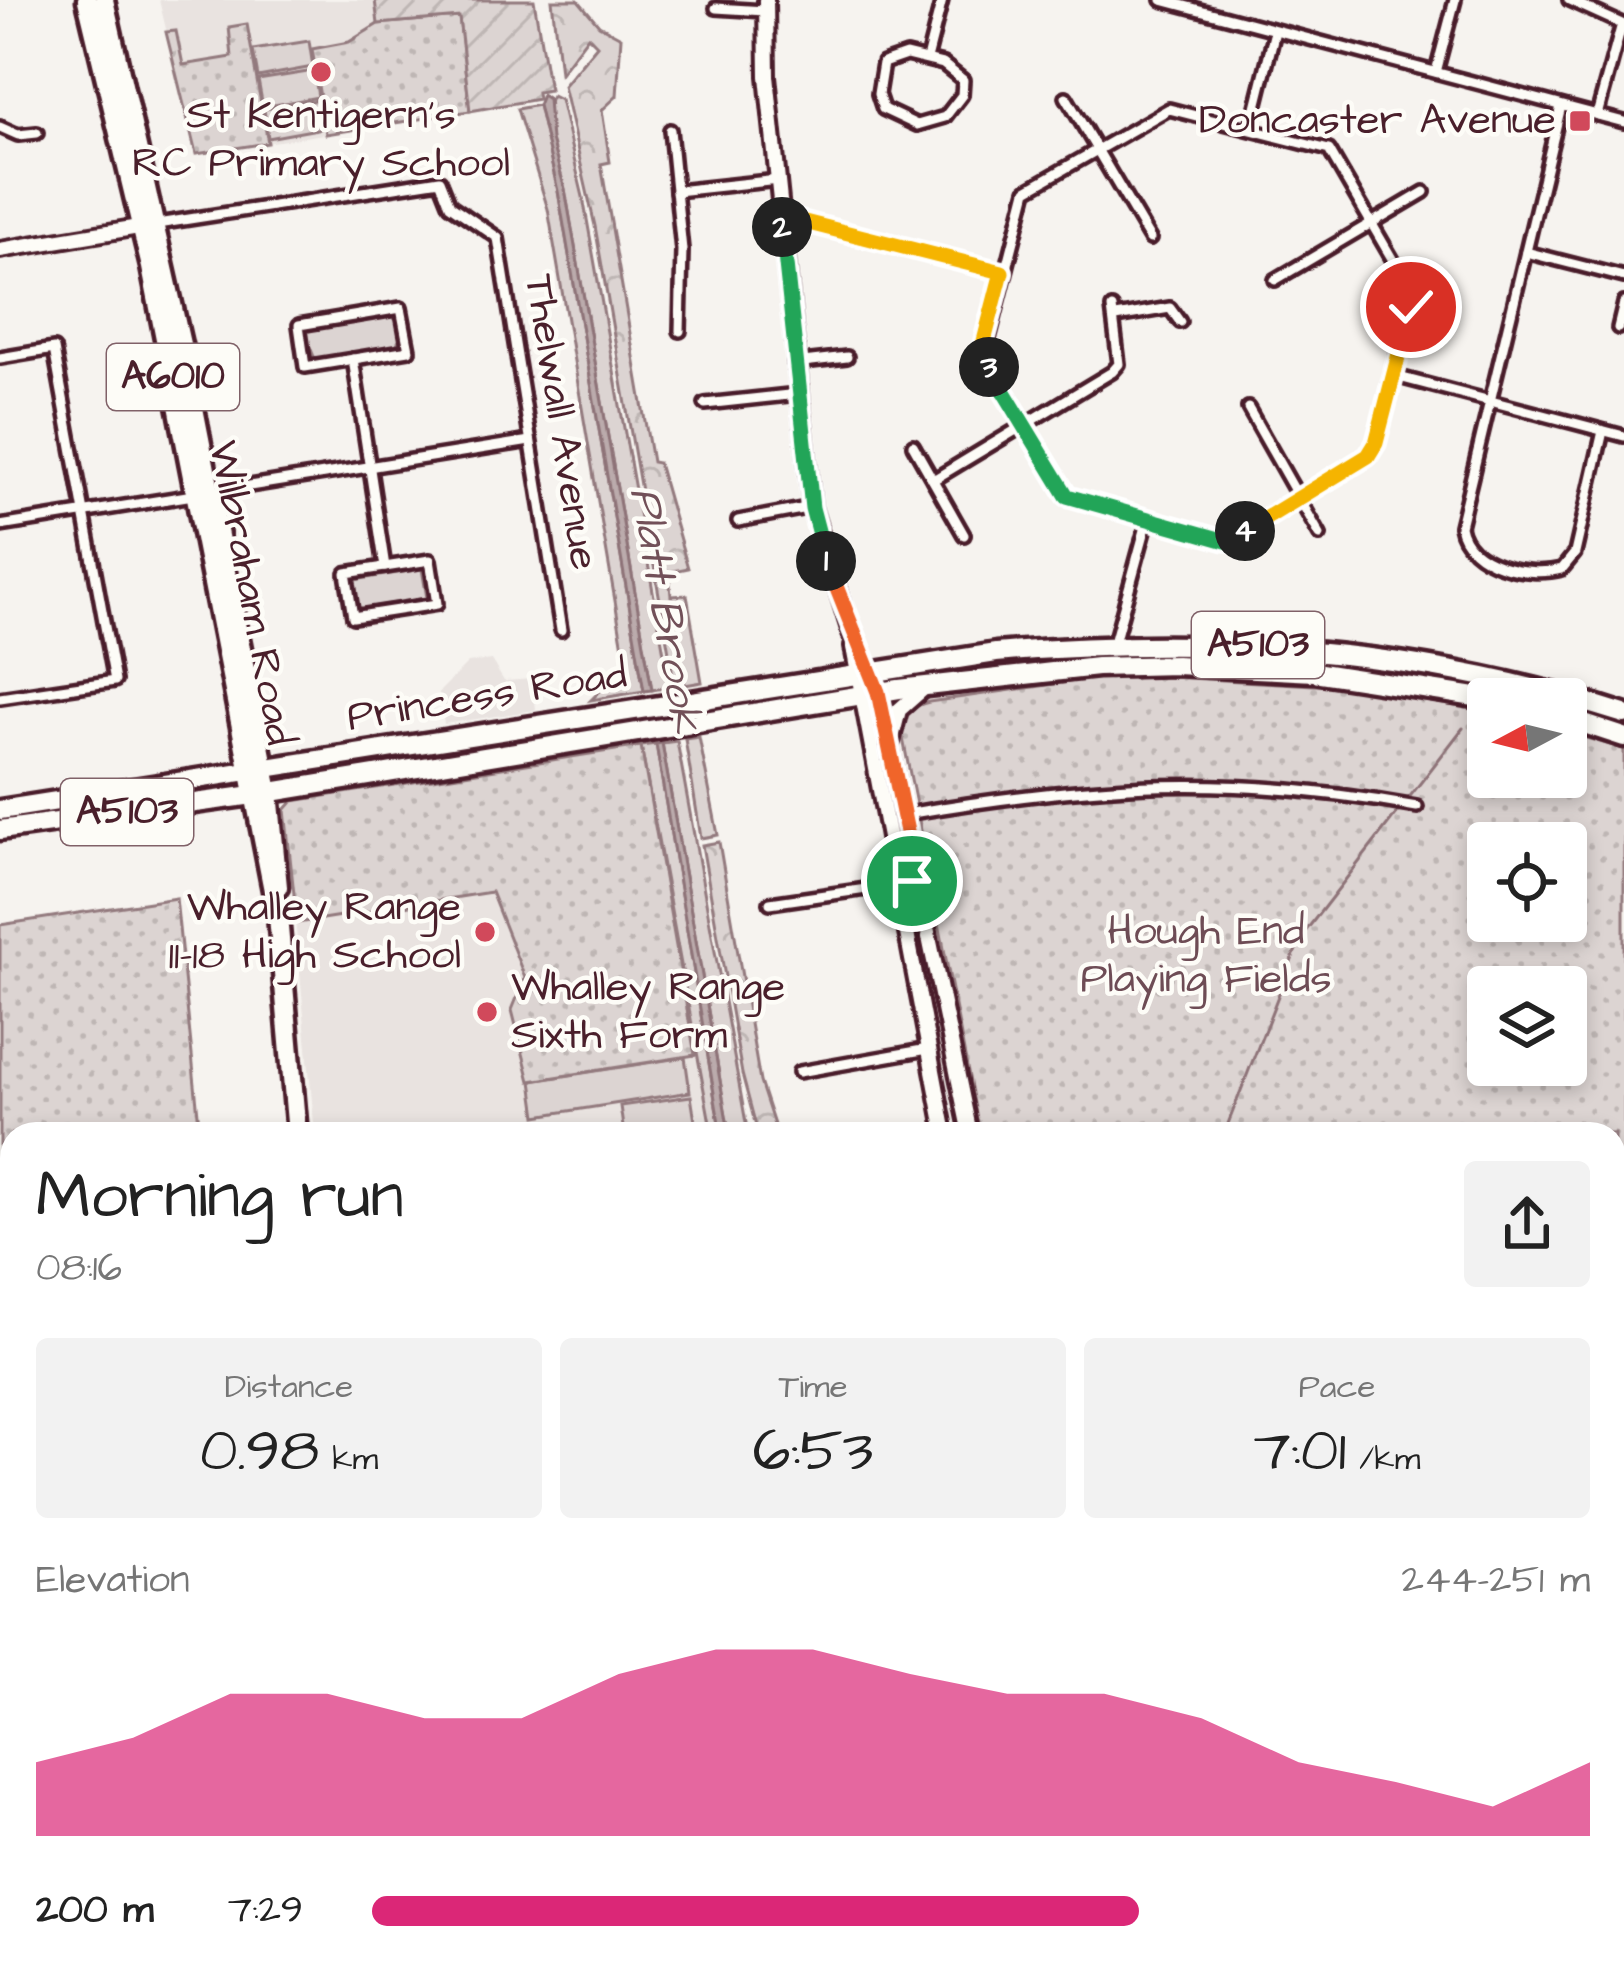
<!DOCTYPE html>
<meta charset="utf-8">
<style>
:root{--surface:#fff;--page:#f2f2f2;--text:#222;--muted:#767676;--accent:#db2777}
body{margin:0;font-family:"Architects Daughter",sans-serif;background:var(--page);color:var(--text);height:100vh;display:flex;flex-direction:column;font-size:45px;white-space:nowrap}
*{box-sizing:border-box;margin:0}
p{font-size:39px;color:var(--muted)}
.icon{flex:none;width:66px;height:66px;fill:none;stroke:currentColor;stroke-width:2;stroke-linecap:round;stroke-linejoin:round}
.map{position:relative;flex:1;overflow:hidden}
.details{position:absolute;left:0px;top:1122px;width:1626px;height:861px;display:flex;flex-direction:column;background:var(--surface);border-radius:36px 36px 0 0;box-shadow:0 6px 18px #0003}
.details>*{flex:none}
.needle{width:78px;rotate:263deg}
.buttons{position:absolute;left:1467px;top:678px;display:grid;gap:24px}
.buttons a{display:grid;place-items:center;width:120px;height:120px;border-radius:12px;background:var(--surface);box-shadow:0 6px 18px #0003;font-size:60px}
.pin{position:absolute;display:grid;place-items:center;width:102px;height:102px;color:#fff;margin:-51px;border:6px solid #fff;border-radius:50%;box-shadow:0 3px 12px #0007}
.km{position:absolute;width:60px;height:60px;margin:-30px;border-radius:50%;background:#222;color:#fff;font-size:33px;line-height:60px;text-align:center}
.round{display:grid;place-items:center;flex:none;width:126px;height:126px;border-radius:12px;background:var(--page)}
.overview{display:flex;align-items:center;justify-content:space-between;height:204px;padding:0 36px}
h1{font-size:66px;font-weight:600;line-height:90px}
.figures{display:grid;grid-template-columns:repeat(3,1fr);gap:18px;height:204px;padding:12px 36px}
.figures div{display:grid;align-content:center;border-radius:12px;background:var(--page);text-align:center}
.figures b{font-size:60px;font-weight:600}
.figures small{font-size:33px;font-weight:400}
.figures p{font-size:33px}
.chart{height:336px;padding:24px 36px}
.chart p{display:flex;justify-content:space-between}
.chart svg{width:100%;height:216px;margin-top:12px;fill:var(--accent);opacity:.7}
ul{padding:0 36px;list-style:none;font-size:39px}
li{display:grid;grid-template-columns:192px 144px 1fr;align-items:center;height:90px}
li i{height:30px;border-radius:15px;background:var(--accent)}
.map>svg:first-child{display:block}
.built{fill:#e9e3e0}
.grass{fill:#dcd4d2;stroke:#937a7e;stroke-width:3}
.forest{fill:url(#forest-crowns);stroke:#937a7e;stroke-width:3}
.park{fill:url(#park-dots);stroke:#937a7e;stroke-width:3;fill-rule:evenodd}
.garden{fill:url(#garden-furrows);stroke:#937a7e;stroke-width:3}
.water{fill:#bbabac;stroke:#8e7378;stroke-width:3}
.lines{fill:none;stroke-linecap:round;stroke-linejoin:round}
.stream{stroke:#8e7378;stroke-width:3}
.street-casing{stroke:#4a1f2b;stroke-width:18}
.secondary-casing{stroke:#4a1f2b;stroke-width:22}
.highway-casing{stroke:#4a1f2b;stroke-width:27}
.street{stroke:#fdfcf7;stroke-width:9}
.secondary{stroke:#fdfcf7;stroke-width:14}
.highway{stroke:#fdfcf7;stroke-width:18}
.split-1-casing{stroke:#fff;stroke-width:24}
.split-2-casing{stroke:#fff;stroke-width:24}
.split-3-casing{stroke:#fff;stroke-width:24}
.split-4-casing{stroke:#fff;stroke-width:24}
.split-5-casing{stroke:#fff;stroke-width:24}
.split-1{stroke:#f0652b;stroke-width:15}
.split-2{stroke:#22a559;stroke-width:15}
.split-3{stroke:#f5b400;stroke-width:15}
.split-4{stroke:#22a559;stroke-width:15}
.split-5{stroke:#f5b400;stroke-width:15}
.poi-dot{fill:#d1495b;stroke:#fdfcf7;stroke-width:4.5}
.labels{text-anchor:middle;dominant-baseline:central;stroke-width:9;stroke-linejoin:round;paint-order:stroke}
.shield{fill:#fdfcf7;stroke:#806168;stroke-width:3}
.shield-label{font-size:39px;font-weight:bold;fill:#4a1f2b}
.poi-label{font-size:42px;fill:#4a1f2b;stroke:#fdfcf7;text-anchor:end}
.street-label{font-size:42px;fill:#4a1f2b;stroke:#fdfcf7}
.park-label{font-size:42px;fill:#6e4c55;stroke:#fdfcf7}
.water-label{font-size:45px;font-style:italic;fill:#725058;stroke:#fdfcf7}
</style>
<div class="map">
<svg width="1624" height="1981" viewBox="0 0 1624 1981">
<defs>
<pattern id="forest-crowns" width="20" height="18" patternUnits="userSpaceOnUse" patternTransform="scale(3)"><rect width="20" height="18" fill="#dcd4d2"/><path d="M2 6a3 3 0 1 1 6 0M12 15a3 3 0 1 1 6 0" fill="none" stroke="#beb6b4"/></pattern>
<pattern id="park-dots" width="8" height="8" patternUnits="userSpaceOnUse" patternTransform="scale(3)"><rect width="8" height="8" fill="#dcd4d2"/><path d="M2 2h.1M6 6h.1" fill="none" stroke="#beb6b4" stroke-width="1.8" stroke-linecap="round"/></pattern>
<pattern id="garden-furrows" width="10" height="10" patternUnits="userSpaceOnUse" patternTransform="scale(3)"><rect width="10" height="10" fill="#dcd4d2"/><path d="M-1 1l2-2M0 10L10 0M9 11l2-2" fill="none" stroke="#beb6b4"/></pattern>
</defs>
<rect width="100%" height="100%" fill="#f6f3ef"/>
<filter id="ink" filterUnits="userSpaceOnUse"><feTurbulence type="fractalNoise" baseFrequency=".00833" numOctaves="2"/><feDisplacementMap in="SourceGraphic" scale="24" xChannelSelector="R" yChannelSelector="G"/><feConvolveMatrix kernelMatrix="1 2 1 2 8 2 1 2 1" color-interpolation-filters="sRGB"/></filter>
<g filter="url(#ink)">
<g class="built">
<path d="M159 0H375L379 24 470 111 196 154Z"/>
<path d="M491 660 504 681 533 679 536 710 444 724 439 692 468 663Z"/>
<path d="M641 746 712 1134H315L285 810 290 803Z"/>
</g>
<g class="grass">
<path d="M309 41 313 67 258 77 253 50Z"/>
<path d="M314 71 318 97 263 107 258 80Z"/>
<path d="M552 96 560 100 583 197 670 687 652 690 565 189C559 162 538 120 552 96Z"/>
<path d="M318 100 323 128 268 138 264 109Z"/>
<path d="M538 105 558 191 644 691 591 700 626 665 548 209 517 109Z"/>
<path d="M390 315 399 322 401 337 395 347 315 359 305 335 311 327Z"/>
<path d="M422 569 427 598 359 609 354 580Z"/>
<path d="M699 737 718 835 701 838 685 739Z"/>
<path d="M677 741 748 1134H731L727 1121 662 743Z"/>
<path d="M656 744 719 1123 723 1134H712L641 746Z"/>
<path d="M685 1057 690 1092 537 1116 532 1081Z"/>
<path d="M691 1096 697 1134H624L620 1106Z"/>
<path d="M735 1971H1047L1053 1977 736 1981Z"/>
</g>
<g class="forest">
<path d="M552 0H578L599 25 621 37 617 96 602 110 610 162 601 164 652 462 658 463 688 568 669 572 671 596 687 595 702 682 685 685 684 671 682 685 675 687 595 226 563 86 597 45 588 36 560 73Z"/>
<path d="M719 842 760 1082 777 1134H758L742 1074 702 845Z"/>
</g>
<g class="park">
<path d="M459 17 470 111 326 134 312 49 349 42 378 24Z"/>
<path d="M247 24 268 143 196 154 166 32 176 31 183 65 232 57 229 27Z"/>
<path d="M1153 676 1349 687 1488 712V777H1566V732L1624 749V1924L1614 1919V1134H980L902 733C905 714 910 706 929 702L1096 678ZM1488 843H1566V921H1488ZM1488 987H1566V1065H1488Z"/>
<path d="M641 746 695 1055 530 1081 512 1010 525 978 491 892 297 923 285 810 293 801Z"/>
<path d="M176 898 200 1134H12V1172L0 1174V925Z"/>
</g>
<path class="garden" d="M375 0H534L549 90 537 92 538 99 470 111 459 17 378 24Z"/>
<g class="water">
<path d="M542 95 548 99 551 140 565 189 652 690 644 691 558 191 538 105Z"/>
<path d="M662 743 727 1121 731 1134H723L719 1123 656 744Z"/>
</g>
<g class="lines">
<path class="stream" d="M1224 1134 1301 937 1463 728"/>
<g class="street-casing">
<g id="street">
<path d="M1162 0 1624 122"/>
<path d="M1569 0 1622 24 1597 115"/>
<path d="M716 8 765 11"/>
<path d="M906 55 943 64 963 80 962 95 945 117 917 125 883 109 878 94 883 63Z"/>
<path d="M927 59 942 0"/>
<path d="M1436 72 1455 0"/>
<path d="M1066 97 1150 239"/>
<path d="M1561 106 1460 526C1467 565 1527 578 1562 569L1575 553 1603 431"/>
<path d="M1169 109 1329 150 1412 293 1376 443 1368 456 1226 541 1067 496 984 358 1027 190Z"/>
<path d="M0 127 18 135 37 133"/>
<path d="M1251 127 1275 31"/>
<path d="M670 130 682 250 680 331"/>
<path d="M676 191 778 180"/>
<path d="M780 216 1002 272"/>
<path d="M157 224 440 180 450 205 498 238 561 630"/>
<path d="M1526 252 1624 277"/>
<path d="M1275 280 1424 192"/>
<path d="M401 308 409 350 305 367 299 325Z"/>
<path d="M1116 317 1170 308 1180 322"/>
<path d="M1618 328 1624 303"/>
<path d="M0 358 54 349 115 681 0 698"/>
<path d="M353 359 385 567"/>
<path d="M794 363 847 357"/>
<path d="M1395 376 1624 436"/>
<path d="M705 404 798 394"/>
<path d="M1248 408 1320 535"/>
<path d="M913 445 964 535"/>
<path d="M933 480 1112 372 1119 364 1112 308"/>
<path d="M738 521 812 507"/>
<path d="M0 526 530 441"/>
<path d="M430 560 437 604 353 617 346 573Z"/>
<path d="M1114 643 1148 519"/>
<path d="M906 814C1092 782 1230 773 1417 807"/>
<path d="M770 903 894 885"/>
<path d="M799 1072 928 1049"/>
<path d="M0 1340 12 1338"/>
<path d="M669 1971 671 1981"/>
<path d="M560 1981 623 1971"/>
</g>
</g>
<g class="secondary-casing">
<g id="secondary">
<path d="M766 0 767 76 812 507 852 636 878 692 970 1134"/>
<path d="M0 250 151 225"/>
<path d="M853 647 945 1134"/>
<path d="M891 742 899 710 924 688"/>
<path d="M0 1661 12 1659"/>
<path d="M1244 1971 1249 1981"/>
<path d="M1271 1971 1276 1981"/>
</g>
</g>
<g class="highway-casing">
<g id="highway">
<path d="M87 0 151 267 278 916 297 1134"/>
<path d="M104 0 185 362 269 792 278 887"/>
<path d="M1566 718 1624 737"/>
<path d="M0 810 996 653C1210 635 1419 648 1624 714"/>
<path d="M0 830 253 795 899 689 1097 667 1176 665 1314 672 1488 699"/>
<path d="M354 1971 355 1981"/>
</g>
</g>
<use href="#street" class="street"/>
<use href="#secondary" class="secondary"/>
<use href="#highway" class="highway"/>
</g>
</g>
<g class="lines" filter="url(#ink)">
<g class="split-1-casing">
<path id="split-1" d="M826 561 878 692 917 880 912 881"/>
</g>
<g class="split-2-casing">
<path id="split-2" d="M782 227 812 508 826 561"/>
</g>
<g class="split-3-casing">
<path id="split-3" d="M782 227 781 216 1002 272 983 345 989 367"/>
</g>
<g class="split-4-casing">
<path id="split-4" d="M989 367 1067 496 1226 541 1245 531"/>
</g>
<g class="split-5-casing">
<path id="split-5" d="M1245 531 1368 456 1376 443 1411 307"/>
</g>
<use href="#split-1" class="split-1"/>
<use href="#split-2" class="split-2"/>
<use href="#split-3" class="split-3"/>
<use href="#split-4" class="split-4"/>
<use href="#split-5" class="split-5"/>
</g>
<g class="poi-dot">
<circle cx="321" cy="72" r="12"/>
<rect x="1568" y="109" width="24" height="24" rx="6"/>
<circle cx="485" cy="932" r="12"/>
<circle cx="487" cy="1012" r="12"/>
</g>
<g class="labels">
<g class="shield">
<rect x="107" y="344" width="132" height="66" rx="9"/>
<rect x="1192" y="612" width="132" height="66" rx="9"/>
<rect x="61" y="779" width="132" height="66" rx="9"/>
</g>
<g class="shield-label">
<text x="173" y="377">A6010</text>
<text x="1258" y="645">A5103</text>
<text x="127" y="812">A5103</text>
</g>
<g class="poi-label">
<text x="321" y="116" text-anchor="middle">St Kentigern's<tspan x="321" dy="48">RC Primary School</tspan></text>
<text x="1556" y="121">Doncaster Avenue</text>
<text x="461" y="908">Whalley Range<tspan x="461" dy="48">11-18 High School</tspan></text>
<text x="511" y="988" text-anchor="start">Whalley Range<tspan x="511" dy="48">Sixth Form</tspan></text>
</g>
<g class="street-label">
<text transform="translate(561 422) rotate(81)">Thelwall Avenue</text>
<text transform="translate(251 593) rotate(79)">Wilbraham Road</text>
<text transform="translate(487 696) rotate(-9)">Princess Road</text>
</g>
<g class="park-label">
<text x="1206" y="932">Hough End<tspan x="1206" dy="48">Playing Fields</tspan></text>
</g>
<g class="water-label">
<text transform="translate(665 610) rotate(80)">Platt Brook</text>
</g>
</g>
</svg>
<div class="buttons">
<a><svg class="needle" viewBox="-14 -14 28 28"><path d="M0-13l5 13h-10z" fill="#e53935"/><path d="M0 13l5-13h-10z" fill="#767676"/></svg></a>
<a><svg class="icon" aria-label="locate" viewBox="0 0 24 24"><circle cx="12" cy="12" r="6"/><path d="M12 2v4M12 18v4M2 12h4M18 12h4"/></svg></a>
<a><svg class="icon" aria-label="layers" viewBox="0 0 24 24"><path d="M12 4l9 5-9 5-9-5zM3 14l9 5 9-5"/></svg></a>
</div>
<div class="pin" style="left:912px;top:881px;background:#1e9e55"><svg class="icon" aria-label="arrive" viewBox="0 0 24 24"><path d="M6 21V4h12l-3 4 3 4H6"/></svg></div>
<div class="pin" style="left:1411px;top:307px;background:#d93025"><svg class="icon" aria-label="check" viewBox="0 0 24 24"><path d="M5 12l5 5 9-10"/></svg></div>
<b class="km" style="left:826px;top:561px">1</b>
<b class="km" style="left:782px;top:227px">2</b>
<b class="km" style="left:989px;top:367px">3</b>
<b class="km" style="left:1245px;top:531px">4</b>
<section class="details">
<div class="overview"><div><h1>Morning run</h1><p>08:16</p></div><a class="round"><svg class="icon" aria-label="share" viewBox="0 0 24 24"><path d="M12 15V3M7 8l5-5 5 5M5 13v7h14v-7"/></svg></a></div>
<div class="figures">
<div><p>Distance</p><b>0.98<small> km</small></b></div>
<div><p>Time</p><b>6:53</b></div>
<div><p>Pace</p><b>7:01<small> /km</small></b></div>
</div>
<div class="chart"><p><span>Elevation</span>244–251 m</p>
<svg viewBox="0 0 160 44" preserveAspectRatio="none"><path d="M0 44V29L10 24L20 15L30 15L40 20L50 20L60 11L70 6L80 6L90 11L100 15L110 15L120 20L130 29L140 33L150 38L160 29V44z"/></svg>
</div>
<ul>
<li><b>200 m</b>7:29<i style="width:63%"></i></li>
</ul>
</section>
</div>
